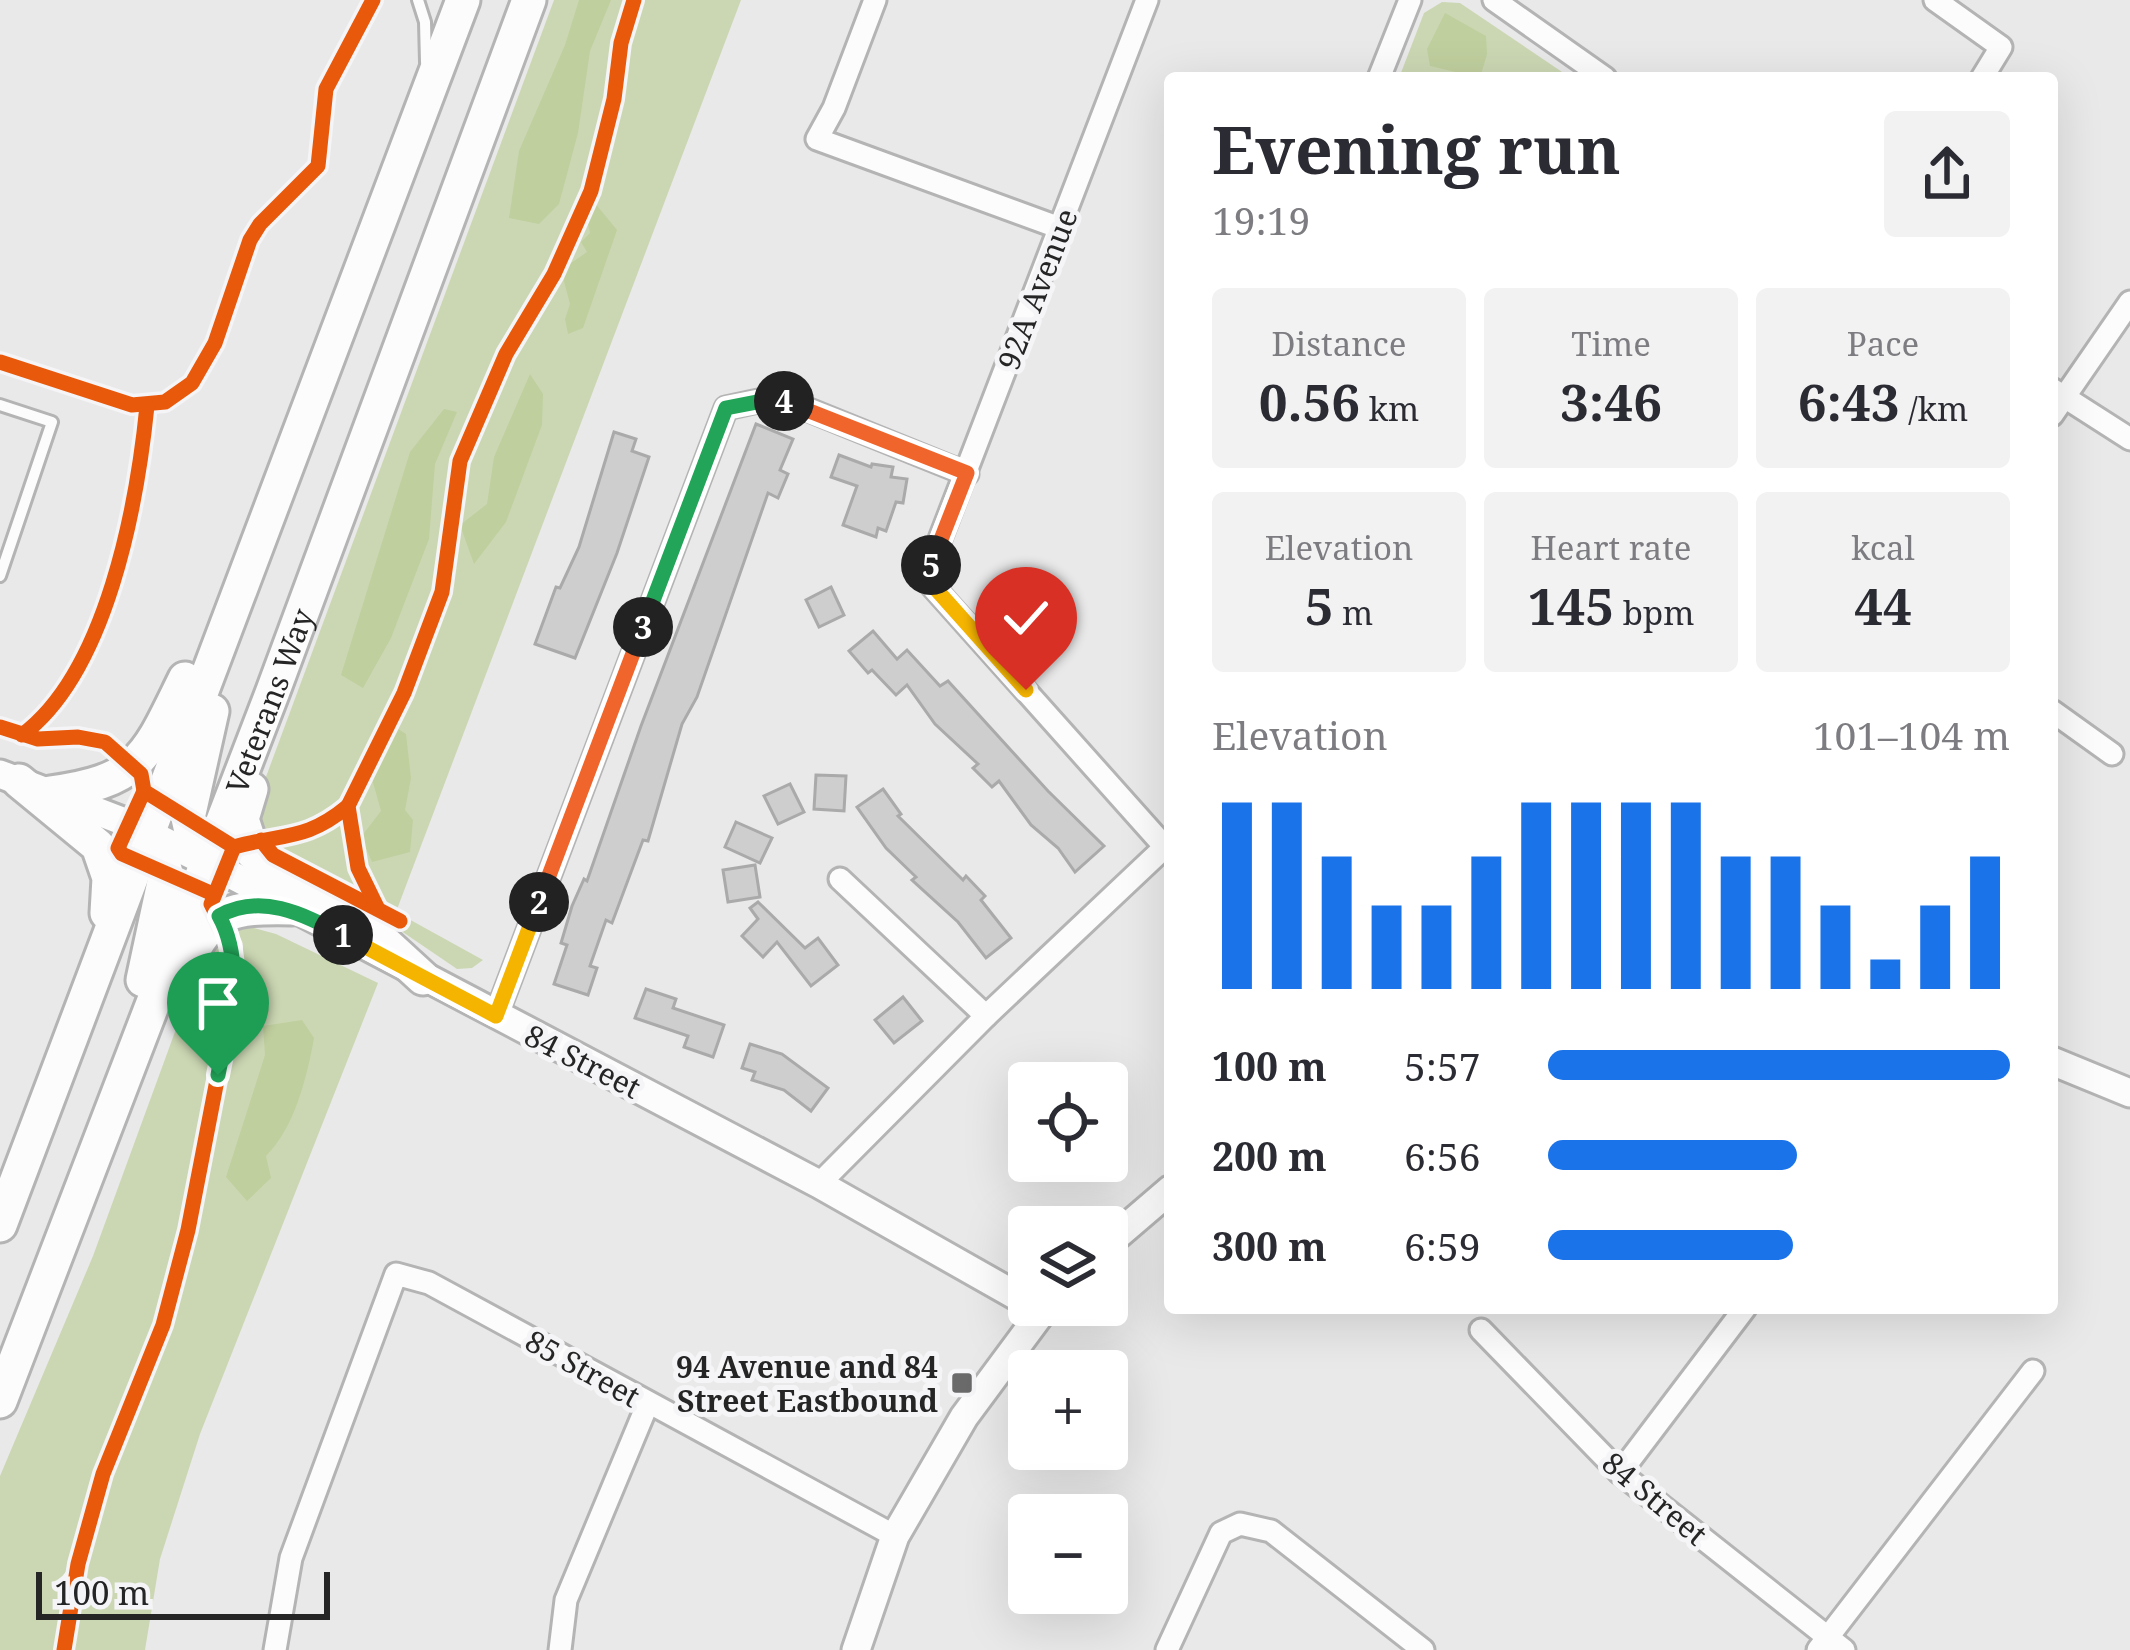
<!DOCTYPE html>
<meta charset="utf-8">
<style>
:root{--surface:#fff;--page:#f2f2f3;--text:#2b2b33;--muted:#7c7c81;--accent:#1a73e8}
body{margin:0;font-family:"Noto Serif",serif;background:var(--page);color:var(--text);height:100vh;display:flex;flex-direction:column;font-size:45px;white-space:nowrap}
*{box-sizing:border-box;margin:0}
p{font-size:39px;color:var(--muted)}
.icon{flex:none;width:66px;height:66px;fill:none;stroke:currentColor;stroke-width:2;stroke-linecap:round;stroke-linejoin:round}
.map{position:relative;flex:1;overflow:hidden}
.sheet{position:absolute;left:1164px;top:72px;width:894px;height:1242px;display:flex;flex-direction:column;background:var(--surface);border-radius:12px;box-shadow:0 12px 48px #0002}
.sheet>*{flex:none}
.buttons{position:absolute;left:1008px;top:1062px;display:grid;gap:24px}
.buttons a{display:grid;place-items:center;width:120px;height:120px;border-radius:12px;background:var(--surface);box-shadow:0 12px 48px #0002;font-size:60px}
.scale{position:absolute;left:36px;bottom:30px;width:294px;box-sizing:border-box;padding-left:12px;border:6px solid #252526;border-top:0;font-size:33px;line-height:42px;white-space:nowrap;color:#252526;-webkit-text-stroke:9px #f5f5f7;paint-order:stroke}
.pin{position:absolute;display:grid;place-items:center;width:102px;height:102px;color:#fff;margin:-123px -51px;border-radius:50% 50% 50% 0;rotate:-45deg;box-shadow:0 0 12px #0007}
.pin .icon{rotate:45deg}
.km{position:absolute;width:60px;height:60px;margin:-30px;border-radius:50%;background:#222;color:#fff;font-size:33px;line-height:60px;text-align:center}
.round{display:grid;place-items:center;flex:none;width:126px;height:126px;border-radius:12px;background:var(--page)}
.head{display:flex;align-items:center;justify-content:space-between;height:204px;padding:0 48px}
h1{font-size:66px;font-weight:700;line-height:90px}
.figures{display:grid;grid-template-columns:repeat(3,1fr);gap:18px;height:204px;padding:12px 48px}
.figures div{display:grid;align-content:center;border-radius:12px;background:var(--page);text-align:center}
.figures b{font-size:51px;font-weight:700}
.figures small{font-size:33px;font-weight:400}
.figures p{font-size:33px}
.chart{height:336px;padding:24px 48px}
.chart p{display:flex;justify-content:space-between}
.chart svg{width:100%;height:216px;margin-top:12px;stroke:var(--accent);stroke-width:6}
ul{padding:0 48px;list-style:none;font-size:39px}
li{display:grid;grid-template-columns:192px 144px 1fr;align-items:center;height:90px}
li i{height:30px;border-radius:15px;background:var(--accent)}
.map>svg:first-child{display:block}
.green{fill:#cbd7b3}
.forest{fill:#c0cf9e}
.building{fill:#cecece;stroke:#aaa;stroke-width:3}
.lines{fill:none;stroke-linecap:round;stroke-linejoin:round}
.lane-casing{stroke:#b4b4b4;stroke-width:16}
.street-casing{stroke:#b4b4b4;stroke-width:27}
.secondary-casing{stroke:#b4b4b4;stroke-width:33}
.primary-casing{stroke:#b4b4b4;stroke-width:39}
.lane{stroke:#fcfcfc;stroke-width:10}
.street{stroke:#fcfcfc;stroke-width:21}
.secondary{stroke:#fcfcfc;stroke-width:27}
.primary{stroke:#fcfcfc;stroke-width:33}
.cycleway-casing{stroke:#f5f5f7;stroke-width:22}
.cycleway{stroke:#e8590c;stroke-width:15}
.split-1-casing{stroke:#fff;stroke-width:24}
.split-2-casing{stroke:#fff;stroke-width:24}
.split-3-casing{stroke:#fff;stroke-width:24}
.split-4-casing{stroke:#fff;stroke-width:24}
.split-5-casing{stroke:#fff;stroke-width:24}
.split-6-casing{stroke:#fff;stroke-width:24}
.split-1{stroke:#22a559;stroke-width:15}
.split-2{stroke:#f5b400;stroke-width:15}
.split-3{stroke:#f0652b;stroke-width:15}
.split-4{stroke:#22a559;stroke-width:15}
.split-5{stroke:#f0652b;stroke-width:15}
.split-6{stroke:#f5b400;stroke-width:15}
.poi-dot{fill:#6a6a6a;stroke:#f5f5f7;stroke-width:4.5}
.labels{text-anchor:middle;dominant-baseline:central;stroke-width:10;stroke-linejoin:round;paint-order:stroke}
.street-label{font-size:30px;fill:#252526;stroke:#f5f5f7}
.poi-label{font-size:30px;font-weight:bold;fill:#252526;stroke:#f5f5f7;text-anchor:end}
</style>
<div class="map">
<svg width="2130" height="1650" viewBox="0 0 2130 1650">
<rect width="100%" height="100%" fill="#e9e9e9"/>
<g class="green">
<path d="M554 0H741L396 912 483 960 472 968 457 969 388 922 262 851 253 824 260 793Z"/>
<path d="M1442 2 1460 3 1571 78H1399L1424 13Z"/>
<path d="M240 924 276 934 378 983 200 1434 160 1559 145 1650H0V1476L93 1256 187 999 221 936Z"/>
</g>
<g class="forest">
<path d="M579 0H611L590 51 578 133 559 204 539 224 509 218 519 151 565 45Z"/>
<path d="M1445 13 1486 36 1487 54 1480 78 1430 66 1427 49Z"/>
<path d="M594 202 617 230 583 328 568 334 565 319 570 304 561 270 587 252 581 242 590 233 588 224Z"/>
<path d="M530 374 543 394 542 425 506 522 474 564 460 525 487 504 494 457Z"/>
<path d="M444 409 457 412 435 464 429 539 391 638 363 688 341 675 410 452Z"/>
<path d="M398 729 406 734 411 778 405 810 413 820 410 852 372 862 361 837 381 811 369 768Z"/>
<path d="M302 1020 314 1038C307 1077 295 1127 266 1156L271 1178 247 1201 226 1177 265 1055 263 1026Z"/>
</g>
<g class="building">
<path d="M756 424 793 439 780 470 788 474 778 498 768 493 697 697 682 724 648 841 643 840 612 923 606 920 590 966 597 968 588 995 554 984 567 945 561 943 572 906 584 879 587 881 641 726Z"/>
<path d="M614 432 636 439 632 451 649 457 617 553 575 658 535 644 556 587 560 588 579 547Z"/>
<path d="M839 455 871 467 872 464 893 467 891 477 907 479 903 503 896 502 886 531 878 528 876 537 843 525 857 486 831 477Z"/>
<path d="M831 587 844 615 819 627 806 600Z"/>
<path d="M873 631 897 659 907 650 940 686 948 681 1048 791 1104 846 1075 872 1058 848 1031 825 999 781 992 787 973 768 978 764 935 724 907 685 896 695 872 670 868 673 849 651Z"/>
<path d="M816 775 846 776 844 811 814 809Z"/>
<path d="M790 784 804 812 778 824 764 796Z"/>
<path d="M883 789 901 814 898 816 963 880 966 876 985 896 981 900 1011 938 986 958 958 922 912 880 916 877 886 848 857 807Z"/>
<path d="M736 822 772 838 760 863 725 847Z"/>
<path d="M755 865 760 897 728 902 723 870Z"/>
<path d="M758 902 805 948 818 938 838 965 811 986 777 942 763 957 742 936 758 919 750 908Z"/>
<path d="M646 989 676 999 673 1008 724 1025 713 1057 684 1047 688 1036 635 1018Z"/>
<path d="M903 997 922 1021 894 1043 875 1020Z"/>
<path d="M750 1044 782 1054 828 1088 811 1111 784 1090 752 1080 755 1072 742 1068Z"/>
</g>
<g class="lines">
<g class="lane-casing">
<g id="lane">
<path d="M418 0 425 22 426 62"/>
<path d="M0 405 52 422 0 576"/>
</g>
</g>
<g class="street-casing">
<g id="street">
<path d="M875 0 834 108 817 139 1060 228"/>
<path d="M1494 0 1605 78"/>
<path d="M1935 0 2001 47 1982 78"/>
<path d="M1379 78 1410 0"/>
<path d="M2052 389 2130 439"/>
<path d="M2052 415 2130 302"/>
<path d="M2052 711 2112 754"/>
<path d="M840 879 986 1016"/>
<path d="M496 1016 726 408 777 397 967 474"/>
<path d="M819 1184 986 1016 1165 847 925 578 1147 0"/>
<path d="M1481 1330 1620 1473 1844 1650"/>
<path d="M1620 1473 1745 1308"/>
<path d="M275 1650 291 1558 396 1274 429 1283 895 1536"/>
<path d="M560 1650 566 1600 648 1403"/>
<path d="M1167 1650 1221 1533 1240 1524 1271 1531 1423 1650"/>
<path d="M1818 1650 2033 1371"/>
</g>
</g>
<g class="secondary-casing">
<g id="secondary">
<path d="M0 774 130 824 224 871 819 1184 1029 1303"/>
<path d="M2052 1061 2130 1093"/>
<path d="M1107 1244 1170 1190"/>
<path d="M856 1650 895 1536 964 1417 1047 1305"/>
</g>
</g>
<g class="primary-casing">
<g id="primary">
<path d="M19 781 98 846 109 878 107 913"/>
<path d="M251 789 242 819 253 853 363 923 423 978"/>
<path d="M50 793C141 781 147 756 185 679"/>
<path d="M207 863 192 836 188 818 212 711"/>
<path d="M184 967C213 909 229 907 292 908"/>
<path d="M143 980 166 873 162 858 147 831"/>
<path d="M0 1225 463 0"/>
<path id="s1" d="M0 1401 273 691 529 0"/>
</g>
</g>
<use href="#lane" class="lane"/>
<use href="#street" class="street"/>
<use href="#secondary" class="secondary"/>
<use href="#primary" class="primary"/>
<g class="cycleway-casing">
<g id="cycleway">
<path d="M0 362 132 405 165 402 192 383 215 343 250 240 260 224 318 166 326 89 373 0"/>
<path d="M0 727 38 739 78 737 105 742 141 774 144 791 234 847C284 833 306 841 348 806"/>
<path d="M22 735C107 672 137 505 147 406"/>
<path d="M144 791 118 848 122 854 213 894"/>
<path d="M261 840 273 855 400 921"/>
<path d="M377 907 358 868 348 806 404 693 442 592 460 461 506 354 554 274 591 191 614 99 621 43 634 0"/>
<path d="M64 1650 78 1564 103 1474 163 1325 188 1230 218 1075 232 1005V946L211 904 234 847"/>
</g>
</g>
<use href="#cycleway" class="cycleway"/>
</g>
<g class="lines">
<g class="split-1-casing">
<path id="split-1" d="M218 1075C228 1023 246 965 219 916 262 892 304 915 343 935"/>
</g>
<g class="split-2-casing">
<path id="split-2" d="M343 935 496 1016 539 902"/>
</g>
<g class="split-3-casing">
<path id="split-3" d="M539 902 643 627"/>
</g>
<g class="split-4-casing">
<path id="split-4" d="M643 627 726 408 777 398 784 401"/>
</g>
<g class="split-5-casing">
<path id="split-5" d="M784 401 967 473 931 565"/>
</g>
<g class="split-6-casing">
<path id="split-6" d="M931 565 926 578 1026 690"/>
</g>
<use href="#split-1" class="split-1"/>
<use href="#split-2" class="split-2"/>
<use href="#split-3" class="split-3"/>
<use href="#split-4" class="split-4"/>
<use href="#split-5" class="split-5"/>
<use href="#split-6" class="split-6"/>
</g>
<rect class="poi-dot" x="950" y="1371" width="24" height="24" rx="6"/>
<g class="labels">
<g class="street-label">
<text transform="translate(1037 289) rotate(-69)">92A Avenue</text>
<text stroke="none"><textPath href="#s1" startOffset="750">Veterans Way</textPath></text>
<text transform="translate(583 1061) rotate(27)">84 Street</text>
<text transform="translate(583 1368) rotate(29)">85 Street</text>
<text transform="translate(1655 1498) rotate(40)">84 Street</text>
</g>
<g class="poi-label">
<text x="938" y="1366">94 Avenue and 84<tspan x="938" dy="34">Street Eastbound</tspan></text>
</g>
</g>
</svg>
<div class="buttons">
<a><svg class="icon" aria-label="locate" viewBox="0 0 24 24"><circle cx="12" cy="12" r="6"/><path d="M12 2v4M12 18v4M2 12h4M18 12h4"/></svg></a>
<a><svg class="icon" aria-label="layers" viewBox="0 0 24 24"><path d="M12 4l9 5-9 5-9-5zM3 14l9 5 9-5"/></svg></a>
<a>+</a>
<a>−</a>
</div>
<div class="scale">100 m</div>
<div class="pin" style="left:218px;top:1075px;background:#1e9e55"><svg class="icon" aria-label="arrive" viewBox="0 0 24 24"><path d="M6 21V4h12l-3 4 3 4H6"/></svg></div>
<div class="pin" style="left:1026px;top:690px;background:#d93025"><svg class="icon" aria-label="check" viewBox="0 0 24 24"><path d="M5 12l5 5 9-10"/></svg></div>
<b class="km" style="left:343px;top:935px">1</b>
<b class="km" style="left:539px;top:902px">2</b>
<b class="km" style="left:643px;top:627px">3</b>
<b class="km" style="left:784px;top:401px">4</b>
<b class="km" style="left:931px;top:565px">5</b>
<section class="sheet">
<div class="head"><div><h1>Evening run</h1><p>19:19</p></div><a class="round"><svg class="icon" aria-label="share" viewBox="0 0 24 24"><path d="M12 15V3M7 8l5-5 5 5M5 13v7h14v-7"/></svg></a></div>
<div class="figures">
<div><p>Distance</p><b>0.56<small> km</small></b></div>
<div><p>Time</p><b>3:46</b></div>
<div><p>Pace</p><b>6:43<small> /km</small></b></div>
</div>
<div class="figures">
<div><p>Elevation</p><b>5<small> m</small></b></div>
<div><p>Heart rate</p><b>145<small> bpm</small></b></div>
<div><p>kcal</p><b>44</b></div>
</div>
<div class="chart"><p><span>Elevation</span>101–104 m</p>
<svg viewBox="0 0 160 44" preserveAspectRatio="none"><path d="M5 44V6M15 44V6M25 44V17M35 44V27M45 44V27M55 44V17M65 44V6M75 44V6M85 44V6M95 44V6M105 44V17M115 44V17M125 44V27M135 44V38M145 44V27M155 44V17"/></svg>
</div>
<ul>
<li><b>100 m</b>5:57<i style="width:100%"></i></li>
<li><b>200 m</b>6:56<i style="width:54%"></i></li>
<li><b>300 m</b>6:59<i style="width:53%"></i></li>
</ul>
</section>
</div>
